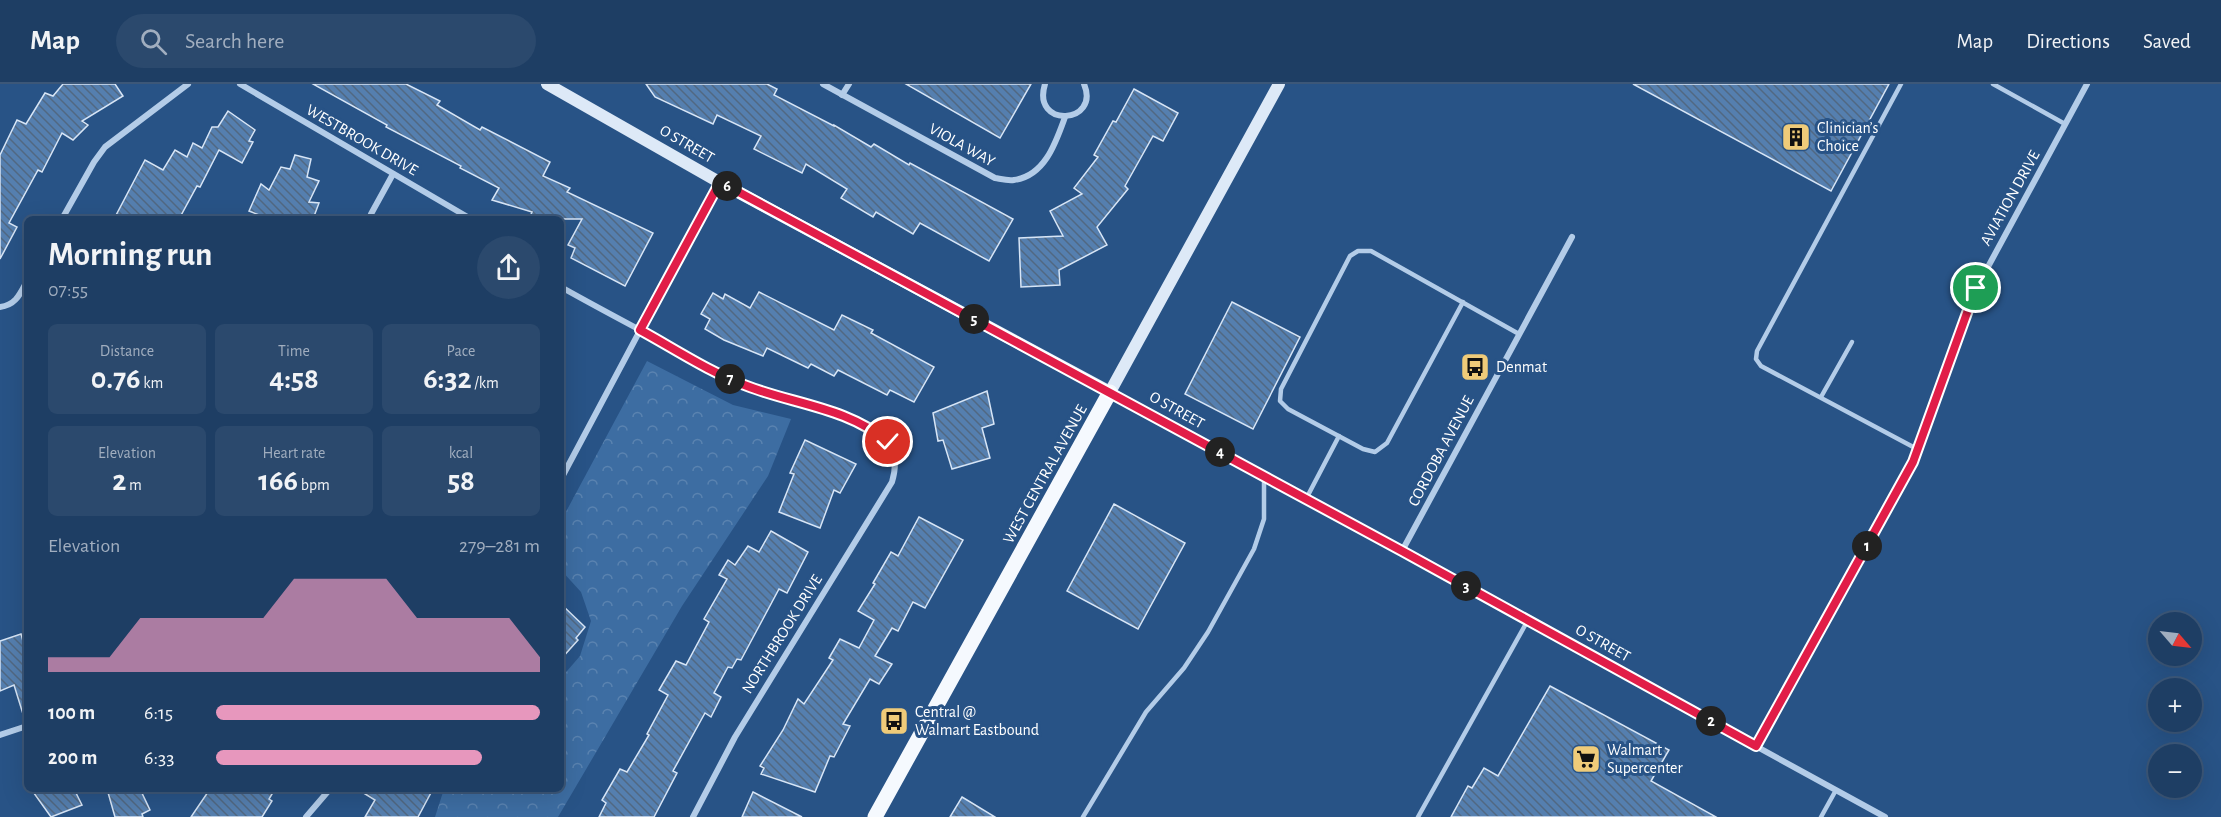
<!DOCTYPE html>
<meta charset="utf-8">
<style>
:root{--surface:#1e3e64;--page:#2b496d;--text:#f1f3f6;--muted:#a1aebf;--line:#3c5778;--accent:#e797bd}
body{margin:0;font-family:"Alegreya Sans",sans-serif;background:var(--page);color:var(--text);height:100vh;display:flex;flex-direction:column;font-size:22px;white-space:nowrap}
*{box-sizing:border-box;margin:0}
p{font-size:20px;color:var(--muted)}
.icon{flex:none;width:33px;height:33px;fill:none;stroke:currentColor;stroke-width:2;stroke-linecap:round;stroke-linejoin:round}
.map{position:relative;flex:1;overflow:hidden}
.details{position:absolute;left:24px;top:132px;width:540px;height:576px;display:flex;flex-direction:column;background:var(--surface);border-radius:9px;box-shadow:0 6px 24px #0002,0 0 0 2px var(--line)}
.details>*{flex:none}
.needle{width:39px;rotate:118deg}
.fabs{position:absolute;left:2148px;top:528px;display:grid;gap:12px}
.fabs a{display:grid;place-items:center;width:54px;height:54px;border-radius:50%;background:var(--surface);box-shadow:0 6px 24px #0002,0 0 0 2px var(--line);font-size:30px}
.pin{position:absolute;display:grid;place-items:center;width:51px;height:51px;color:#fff;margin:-26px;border:3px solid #fff;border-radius:50%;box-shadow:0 2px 6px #0007}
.km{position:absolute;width:30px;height:30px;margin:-15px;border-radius:50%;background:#222;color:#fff;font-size:16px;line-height:30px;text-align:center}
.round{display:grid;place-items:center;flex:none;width:63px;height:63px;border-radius:32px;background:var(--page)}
.summary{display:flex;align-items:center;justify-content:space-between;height:102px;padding:0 24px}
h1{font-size:33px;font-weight:700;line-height:45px}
.metrics{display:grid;grid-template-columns:repeat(3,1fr);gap:9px;height:102px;padding:6px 24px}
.metrics div{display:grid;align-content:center;border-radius:9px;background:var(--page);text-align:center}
.metrics b{font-size:30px;font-weight:700}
.metrics small{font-size:16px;font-weight:400}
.metrics p{font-size:16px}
.chart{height:168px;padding:12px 24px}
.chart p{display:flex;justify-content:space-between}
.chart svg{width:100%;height:108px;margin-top:6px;fill:var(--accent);opacity:.7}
ul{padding:0 24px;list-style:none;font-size:20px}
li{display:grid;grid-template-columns:96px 72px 1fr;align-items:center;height:45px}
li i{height:15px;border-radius:8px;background:var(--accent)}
header{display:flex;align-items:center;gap:36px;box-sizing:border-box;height:84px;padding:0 30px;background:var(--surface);border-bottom:2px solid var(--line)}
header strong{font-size:28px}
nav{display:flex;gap:33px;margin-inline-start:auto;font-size:21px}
.search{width:420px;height:54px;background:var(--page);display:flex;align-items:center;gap:15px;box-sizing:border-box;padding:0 21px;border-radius:33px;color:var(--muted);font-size:22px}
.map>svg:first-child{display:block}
.forest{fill:url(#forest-crowns)}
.building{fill:url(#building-back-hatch);stroke:#d7e5f6;stroke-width:1.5}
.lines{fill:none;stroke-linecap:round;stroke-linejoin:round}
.lane{stroke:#b3cce8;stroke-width:4.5}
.street{stroke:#b3cce8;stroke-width:6}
.secondary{stroke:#dde9f7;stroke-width:12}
.primary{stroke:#f5f9fe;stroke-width:15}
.route-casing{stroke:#fff;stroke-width:12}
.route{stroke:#e11d48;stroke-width:8}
.labels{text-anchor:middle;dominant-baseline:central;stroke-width:6;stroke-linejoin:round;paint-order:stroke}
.poi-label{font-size:16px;fill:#fff;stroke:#285386;text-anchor:start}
.street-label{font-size:16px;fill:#fff;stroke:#285386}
</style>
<header>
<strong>Map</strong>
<div class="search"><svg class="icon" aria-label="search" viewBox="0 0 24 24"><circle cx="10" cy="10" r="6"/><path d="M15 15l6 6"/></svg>Search here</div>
<nav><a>Map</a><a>Directions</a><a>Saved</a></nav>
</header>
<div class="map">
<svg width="2221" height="733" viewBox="0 0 2221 733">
<defs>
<pattern id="forest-crowns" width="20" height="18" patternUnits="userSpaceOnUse" patternTransform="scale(1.5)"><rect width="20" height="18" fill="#3d6da2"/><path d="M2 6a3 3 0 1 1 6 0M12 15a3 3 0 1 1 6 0" fill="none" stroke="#5a83b0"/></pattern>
<pattern id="building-back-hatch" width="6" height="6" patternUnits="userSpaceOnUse" patternTransform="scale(1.5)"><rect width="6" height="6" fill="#557faf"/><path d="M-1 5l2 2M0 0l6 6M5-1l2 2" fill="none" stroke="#516882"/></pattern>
</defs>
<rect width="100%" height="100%" fill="#285386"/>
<path class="forest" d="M647 277 733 321 791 335 768 392 682 522 558 733H435L444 705H561V594L580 572 591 537 581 508 561 486V437Z"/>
<g class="building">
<path d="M63 0H115L123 12 82 37 88 41 73 56 62 49 42 88 38 86 9 139 17 143 0 175V71L17 36 26 40 45 9 53 12Z"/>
<path d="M313 0H406L440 17 437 21 480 46 482 43 550 78 543 92 570 104 567 108 653 149 625 202 571 174 575 164 568 161 582 135H529L532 128 492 116 499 104 460 84 461 82 386 43 387 41Z"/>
<path d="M646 0H767L777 5 774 11 834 42V41L871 63 874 60 909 81 910 79 1013 135 989 177 920 139 913 150 876 128 873 133 841 114 847 105 806 80 802 89 754 65 761 52 717 31 713 40 655 13Z"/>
<path d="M906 0H1031L1000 54Z"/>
<path d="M1633 0H1889L1831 107Z"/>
<path d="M1134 5 1178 29 1163 57 1153 52 1125 102 1128 105 1097 143 1107 161 1059 186 1060 201 1021 203 1019 154 1063 152 1050 127 1082 110 1074 104 1098 73 1094 71 1113 37 1116 38Z"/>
<path d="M228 27 255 46 249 57 253 58 242 79 219 66 200 103 197 102 179 135H114L145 76 163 86 175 66 187 73 193 59 202 64 212 43H218Z"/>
<path d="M295 71 311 75 307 93 319 97 309 118 319 119 313 135H263L259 131 249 127 261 100 269 106 281 83 290 85Z"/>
<path d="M759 208 834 246 842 231 873 246 871 249 934 283 914 318 890 306 887 311 838 286 834 292 811 280 808 284 767 264 763 272 724 256 705 245 710 235 701 230 713 209 723 215 725 210 750 224Z"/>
<path d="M1232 218 1300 253 1253 345 1185 310Z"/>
<path d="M987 307 994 340 982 344 990 374 952 385 943 356 938 357 933 329Z"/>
<path d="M805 356 856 380 840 409 834 406 820 444 779 428 794 390 790 389Z"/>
<path d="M1114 420 1185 459 1138 545 1067 507Z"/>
<path d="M919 433 963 456 925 524 913 518 898 547 892 544 875 572 892 580 879 600 870 595 843 640 850 642 834 673 830 672 815 708 761 690 764 684 760 682 783 646 798 615 804 620 833 576 829 574 840 555 859 564 874 536 858 527 875 500 873 499 891 468 898 472Z"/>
<path d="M771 447 808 468 787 509 779 505 741 576 737 575 732 584 728 583 714 609 721 613 711 633 705 629 673 687 677 689 654 733H599L606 719 602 716 620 685 627 688 649 651 647 650 668 611 659 606 676 577 686 581 709 538 704 535 727 495 719 491 728 476 735 481 748 462 759 468Z"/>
<path d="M561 520 585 543 576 554 578 556 561 575Z"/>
<path d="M21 550 24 561 27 560V630H23L14 601 0 607V557Z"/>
<path d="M1550 602 1669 666 1651 697 1716 733H1451L1468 702 1472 704 1484 684 1498 692Z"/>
<path d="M31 705H74L82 721 51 733Z"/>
<path d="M107 705H140L150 726 142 730 143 733H115Z"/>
<path d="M210 705H275L269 715 272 717 262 733H191Z"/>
<path d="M357 705H433L418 733H365L375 716Z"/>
<path d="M753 708 802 733H742Z"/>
<path d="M962 713 995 733H950Z"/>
</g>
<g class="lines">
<g class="lane">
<path d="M1901 0 1757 267 1756 275 1761 282 1917 365"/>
<path d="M1993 0 2065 40"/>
<path d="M1463 218 1387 359 1375 368 1363 365 1288 325 1280 317 1281 305 1350 172 1358 167H1371L1519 250"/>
<path d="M1821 313 1852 258"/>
<path d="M1306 415 1339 352"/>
<path d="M1083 733 1146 628 1184 584 1208 548 1254 465 1264 435V392"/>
<path d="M1418 733 1528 536"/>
<path d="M1821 733 1836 706"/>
</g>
<g class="street">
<path d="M240 0 471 135"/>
<path d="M823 0 995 94C1001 95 1008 97 1014 96 1045 92 1056 58 1065 33"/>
<path d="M1045 0C1031 45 1101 40 1084 0"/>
<path d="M842 11 849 0"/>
<path d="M371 130 393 90"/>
<path d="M62 135 94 78 105 63 188 0"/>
<path d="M561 203C593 221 625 238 657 255 686 272 715 290 746 302 787 319 847 324 882 352 897 364 897 381 892 398L735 653 693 733"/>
<path d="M0 223C16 221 20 210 27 197"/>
<path d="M1110 308 1885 733"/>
<path d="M561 395 719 98"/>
<path d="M1402 467 1572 153"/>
<path d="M0 651 27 642"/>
<path d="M1756 662 1913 378 1976 205 2087 0"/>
<path d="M306 733 330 705"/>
</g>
<path class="secondary" d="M547 0 719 98 1110 308 1279 0"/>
<path class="primary" d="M875 733 1110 308"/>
</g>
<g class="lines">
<g class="route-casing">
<path id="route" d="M888 358C849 324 793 320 747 302 709 288 675 265 640 246L720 98 1402 467 1756 662 1913 378 1976 204"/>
</g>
<use href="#route" class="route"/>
</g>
<defs>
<g id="building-square" transform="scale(1.5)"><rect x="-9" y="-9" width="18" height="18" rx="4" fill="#efcb79" stroke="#285386"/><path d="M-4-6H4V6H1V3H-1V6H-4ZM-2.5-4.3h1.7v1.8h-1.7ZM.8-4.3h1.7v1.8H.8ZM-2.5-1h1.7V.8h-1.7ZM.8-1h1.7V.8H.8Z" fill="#111"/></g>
<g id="bus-square" transform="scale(1.5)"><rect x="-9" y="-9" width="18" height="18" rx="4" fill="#efcb79" stroke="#285386"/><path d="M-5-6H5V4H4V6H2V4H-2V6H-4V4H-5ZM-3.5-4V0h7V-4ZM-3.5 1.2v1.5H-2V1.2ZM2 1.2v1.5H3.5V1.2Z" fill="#111"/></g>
<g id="supermarket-square" transform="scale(1.5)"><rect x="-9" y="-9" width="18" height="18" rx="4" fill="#efcb79" stroke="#285386"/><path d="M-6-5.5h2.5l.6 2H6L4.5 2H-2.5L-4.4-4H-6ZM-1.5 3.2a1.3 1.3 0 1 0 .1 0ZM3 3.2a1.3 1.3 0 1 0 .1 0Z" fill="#111"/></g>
</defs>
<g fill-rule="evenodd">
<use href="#building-square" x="1796" y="53"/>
<use href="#bus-square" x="1475" y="283"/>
<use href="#bus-square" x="894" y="637"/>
<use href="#supermarket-square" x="1586" y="675"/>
</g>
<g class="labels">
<g class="poi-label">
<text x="1817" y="44">Clinician’s<tspan x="1817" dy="18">Choice</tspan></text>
<text x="1496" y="283">Denmat</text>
<text x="915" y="628">Central @<tspan x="915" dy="18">Walmart Eastbound</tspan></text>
<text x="1607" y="666">Walmart<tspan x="1607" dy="18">Supercenter</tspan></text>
</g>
<g class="street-label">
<text transform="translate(362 56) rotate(30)">WESTBROOK DRIVE</text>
<text transform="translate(687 60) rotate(30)">O STREET</text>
<text transform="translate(962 61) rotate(29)">VIOLA WAY</text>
<text transform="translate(2010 114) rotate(-61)">AVIATION DRIVE</text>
<text transform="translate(1177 326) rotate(29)">O STREET</text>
<text transform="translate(1441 367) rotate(-62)">CORDOBA AVENUE</text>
<text transform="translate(1045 390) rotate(-61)">WEST CENTRAL AVENUE</text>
<text transform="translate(782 550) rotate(-58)">NORTHBROOK DRIVE</text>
<text transform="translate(1603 559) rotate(29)">O STREET</text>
</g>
</g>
</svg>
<div class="fabs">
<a><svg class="needle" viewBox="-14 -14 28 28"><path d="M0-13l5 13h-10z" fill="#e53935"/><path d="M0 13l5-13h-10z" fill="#a1aebf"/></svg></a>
<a>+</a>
<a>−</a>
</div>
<div class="pin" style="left:1976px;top:204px;background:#1e9e55"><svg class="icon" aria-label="arrive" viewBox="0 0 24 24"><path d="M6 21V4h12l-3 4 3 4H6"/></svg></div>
<div class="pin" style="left:888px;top:358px;background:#d93025"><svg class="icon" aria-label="check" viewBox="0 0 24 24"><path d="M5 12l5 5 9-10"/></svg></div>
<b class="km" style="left:1867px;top:462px">1</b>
<b class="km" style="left:1711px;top:637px">2</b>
<b class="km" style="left:1466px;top:502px">3</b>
<b class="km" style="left:1220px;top:368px">4</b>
<b class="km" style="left:974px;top:235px">5</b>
<b class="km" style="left:727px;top:102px">6</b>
<b class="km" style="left:730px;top:295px">7</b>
<section class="details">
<div class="summary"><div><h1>Morning run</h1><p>07:55</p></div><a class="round"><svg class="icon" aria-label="share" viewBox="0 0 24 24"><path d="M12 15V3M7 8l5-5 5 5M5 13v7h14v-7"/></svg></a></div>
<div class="metrics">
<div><p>Distance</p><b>0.76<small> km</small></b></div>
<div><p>Time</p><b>4:58</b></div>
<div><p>Pace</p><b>6:32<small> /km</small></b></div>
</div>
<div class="metrics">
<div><p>Elevation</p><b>2<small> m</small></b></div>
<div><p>Heart rate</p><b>166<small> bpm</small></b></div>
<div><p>kcal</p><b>58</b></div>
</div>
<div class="chart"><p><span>Elevation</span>279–281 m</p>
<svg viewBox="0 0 160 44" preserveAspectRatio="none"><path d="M0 44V38L10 38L20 38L30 22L40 22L50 22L60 22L70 22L80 6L90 6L100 6L110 6L120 22L130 22L140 22L150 22L160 38V44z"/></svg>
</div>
<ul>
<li><b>100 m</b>6:15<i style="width:100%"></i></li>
<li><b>200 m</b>6:33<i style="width:82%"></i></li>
</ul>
</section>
</div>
